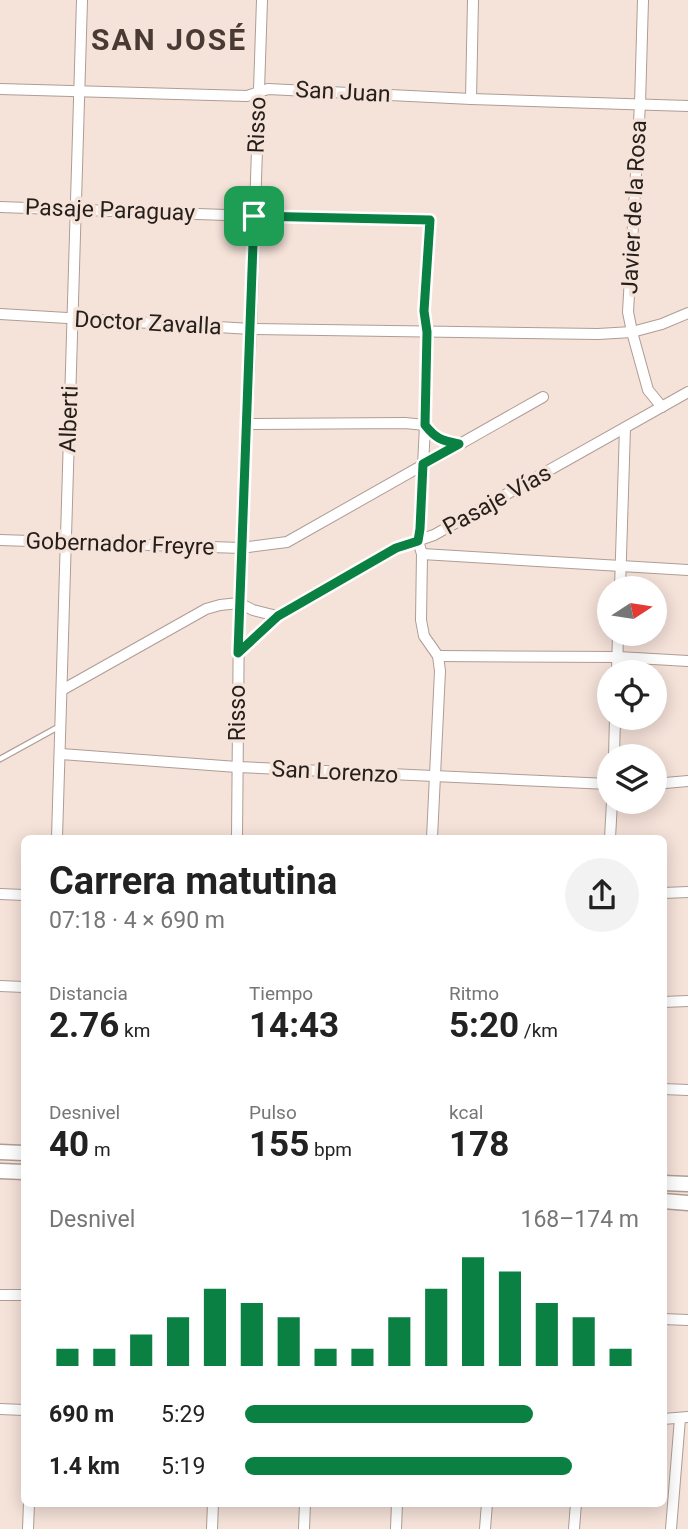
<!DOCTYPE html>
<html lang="es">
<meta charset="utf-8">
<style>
:root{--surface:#fff;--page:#f2f2f2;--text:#222;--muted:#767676;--accent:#0b8043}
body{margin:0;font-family:Roboto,sans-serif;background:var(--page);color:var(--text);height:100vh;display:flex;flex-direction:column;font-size:26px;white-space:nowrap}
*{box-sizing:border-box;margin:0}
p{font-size:23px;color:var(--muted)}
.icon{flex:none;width:38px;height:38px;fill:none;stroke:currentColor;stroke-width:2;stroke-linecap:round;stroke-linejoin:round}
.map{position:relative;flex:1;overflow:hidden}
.panel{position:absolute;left:21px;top:835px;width:646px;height:672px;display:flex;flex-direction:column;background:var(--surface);border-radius:10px;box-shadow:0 4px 18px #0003}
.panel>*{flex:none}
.needle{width:46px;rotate:78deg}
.fabs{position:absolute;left:597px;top:576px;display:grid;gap:14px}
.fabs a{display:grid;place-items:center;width:70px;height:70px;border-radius:50%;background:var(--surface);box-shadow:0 4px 18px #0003;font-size:35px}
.pin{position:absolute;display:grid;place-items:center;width:60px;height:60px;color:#fff;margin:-30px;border-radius:14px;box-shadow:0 4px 10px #0006}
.round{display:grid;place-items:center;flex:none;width:74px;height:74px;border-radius:37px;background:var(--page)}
.head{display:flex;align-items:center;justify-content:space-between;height:119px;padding:0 28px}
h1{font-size:38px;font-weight:700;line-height:52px}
.metrics{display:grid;grid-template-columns:repeat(3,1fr);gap:10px;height:119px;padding:7px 28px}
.metrics div{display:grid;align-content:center}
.metrics b{font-size:35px;font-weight:700}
.metrics small{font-size:19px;font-weight:400}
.metrics p{font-size:19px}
.chart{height:196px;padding:14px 28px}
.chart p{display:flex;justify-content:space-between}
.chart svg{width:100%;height:126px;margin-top:7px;stroke:var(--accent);stroke-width:6}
ul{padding:0 28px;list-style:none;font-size:23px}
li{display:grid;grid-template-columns:112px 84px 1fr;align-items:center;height:52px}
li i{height:18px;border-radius:9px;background:var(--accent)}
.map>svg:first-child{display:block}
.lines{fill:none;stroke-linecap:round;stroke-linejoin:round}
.service-casing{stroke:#af9d95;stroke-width:7}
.minor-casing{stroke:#af9d95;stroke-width:12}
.secondary-casing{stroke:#af9d95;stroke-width:17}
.service{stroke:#fff;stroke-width:4.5}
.minor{stroke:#fff;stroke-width:10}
.secondary{stroke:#fff;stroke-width:14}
.route-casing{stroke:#fff;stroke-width:14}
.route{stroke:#0b8043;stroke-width:9}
.labels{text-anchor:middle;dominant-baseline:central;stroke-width:7;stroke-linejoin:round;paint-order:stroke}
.street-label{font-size:23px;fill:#251f1b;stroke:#f5e2d9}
.district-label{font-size:30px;font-weight:bold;letter-spacing:2px;fill:#493a33;stroke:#f5e2d9}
</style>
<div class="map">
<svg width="688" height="1529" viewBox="0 0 688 1529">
<rect width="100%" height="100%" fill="#f5e2d9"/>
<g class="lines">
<g class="service-casing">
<path id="service" d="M0 759 60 726"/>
</g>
<g class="minor-casing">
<g id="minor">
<path d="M643 0 640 104 628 312 632 332 648 390 662 407"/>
<path d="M0 89 247 96 268 89 471 99 688 106"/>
<path d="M471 99 473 0"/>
<path d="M0 207 254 216 430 220 424 311 427 332 425 425 420 529 418 541 422 554 688 570"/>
<path d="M0 314 251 329 598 334 632 332 662 324 688 313"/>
<path d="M247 424 405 423 425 425C437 438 441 440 459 444"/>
<path d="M0 540 241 548 287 542 543 397"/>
<path d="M422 554 421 620 424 636 438 656 440 671 432 838"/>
<path d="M620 588 625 428"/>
<path d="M238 653 277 616 396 548 434 535 688 392"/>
<path d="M438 656 618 657 688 661"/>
<path d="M617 672 618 634"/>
<path d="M62 690 206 609 220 605 239 603 253 610 277 616"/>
<path d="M61 754 237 767 609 784"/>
<path d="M614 756 615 718"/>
<path d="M654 784 688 781"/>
<path d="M57 838 82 0"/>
<path d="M237 838 239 610 251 329 262 0"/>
<path d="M610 838 612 802"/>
<path d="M663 893 688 892"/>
<path d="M0 894 24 895"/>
<path d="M0 986 24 987"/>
<path d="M663 1002 688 1001"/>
<path d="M663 1089 688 1090"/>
<path d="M0 1295H24"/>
<path d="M663 1319 688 1320"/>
<path d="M0 1409 24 1410"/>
<path d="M663 1419 688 1417"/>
<path d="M28 1529 29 1503"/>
<path d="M212 1529 213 1503"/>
<path d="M304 1529 305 1503"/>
<path d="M396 1529 397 1503"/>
<path d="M485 1529 487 1503"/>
<path d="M574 1529 576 1503"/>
<path d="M671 1529 680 1418"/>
</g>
</g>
<g class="secondary-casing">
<g id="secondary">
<path d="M0 1152 24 1153"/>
<path d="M0 1171 24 1172"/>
<path d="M663 1183 688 1184"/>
<path d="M663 1201 688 1203"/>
</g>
</g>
<use href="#service" class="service"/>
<use href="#minor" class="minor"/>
<use href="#secondary" class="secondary"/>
</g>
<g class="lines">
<g class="route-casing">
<path id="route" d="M254 216 430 220 424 311 427 332 425 425C436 439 441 440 459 444L423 464 420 529 418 541 396 548 278 616 238 653Z"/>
</g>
<use href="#route" class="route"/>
</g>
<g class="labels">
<g class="street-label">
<text transform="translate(343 92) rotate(3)">San Juan</text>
<text transform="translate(257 125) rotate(-88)">Risso</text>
<text transform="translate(634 207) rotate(-87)">Javier de la Rosa</text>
<text transform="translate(110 210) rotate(2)">Pasaje Paraguay</text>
<text transform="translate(148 323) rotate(3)">Doctor Zavalla</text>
<text transform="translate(69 419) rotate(-88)">Alberti</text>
<text transform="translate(497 500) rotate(-29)">Pasaje Vías</text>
<text transform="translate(120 544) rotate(2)">Gobernador Freyre</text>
<text transform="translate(237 713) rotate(-90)">Risso</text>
<text transform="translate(335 772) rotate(3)">San Lorenzo</text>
</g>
<g class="district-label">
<text x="169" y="39">SAN JOSÉ</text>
</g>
</g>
</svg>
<div class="fabs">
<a><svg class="needle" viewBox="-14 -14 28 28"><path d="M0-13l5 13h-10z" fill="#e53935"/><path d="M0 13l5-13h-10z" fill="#767676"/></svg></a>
<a><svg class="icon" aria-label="locate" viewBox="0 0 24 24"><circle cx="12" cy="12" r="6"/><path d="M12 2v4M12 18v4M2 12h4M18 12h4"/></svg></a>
<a><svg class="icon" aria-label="layers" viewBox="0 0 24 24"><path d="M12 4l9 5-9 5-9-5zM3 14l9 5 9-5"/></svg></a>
</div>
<div class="pin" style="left:254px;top:216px;background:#1e9e55"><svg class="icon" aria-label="arrive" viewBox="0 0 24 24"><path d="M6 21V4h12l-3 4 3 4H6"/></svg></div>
<section class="panel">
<div class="head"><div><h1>Carrera matutina</h1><p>07:18 · 4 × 690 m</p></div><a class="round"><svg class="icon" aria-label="share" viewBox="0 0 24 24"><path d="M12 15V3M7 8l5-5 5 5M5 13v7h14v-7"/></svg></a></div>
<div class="metrics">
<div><p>Distancia</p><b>2.76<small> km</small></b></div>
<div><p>Tiempo</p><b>14:43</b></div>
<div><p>Ritmo</p><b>5:20<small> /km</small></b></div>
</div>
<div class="metrics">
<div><p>Desnivel</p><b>40<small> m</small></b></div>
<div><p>Pulso</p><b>155<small> bpm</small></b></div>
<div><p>kcal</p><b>178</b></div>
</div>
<div class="chart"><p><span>Desnivel</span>168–174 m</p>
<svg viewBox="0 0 160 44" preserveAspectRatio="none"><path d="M5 44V38M15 44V38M25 44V33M35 44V27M45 44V17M55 44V22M65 44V27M75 44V38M85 44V38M95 44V27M105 44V17M115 44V6M125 44V11M135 44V22M145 44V27M155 44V38"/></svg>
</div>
<ul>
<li><b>690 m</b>5:29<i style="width:73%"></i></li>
<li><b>1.4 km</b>5:19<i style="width:83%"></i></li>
</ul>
</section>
</div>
